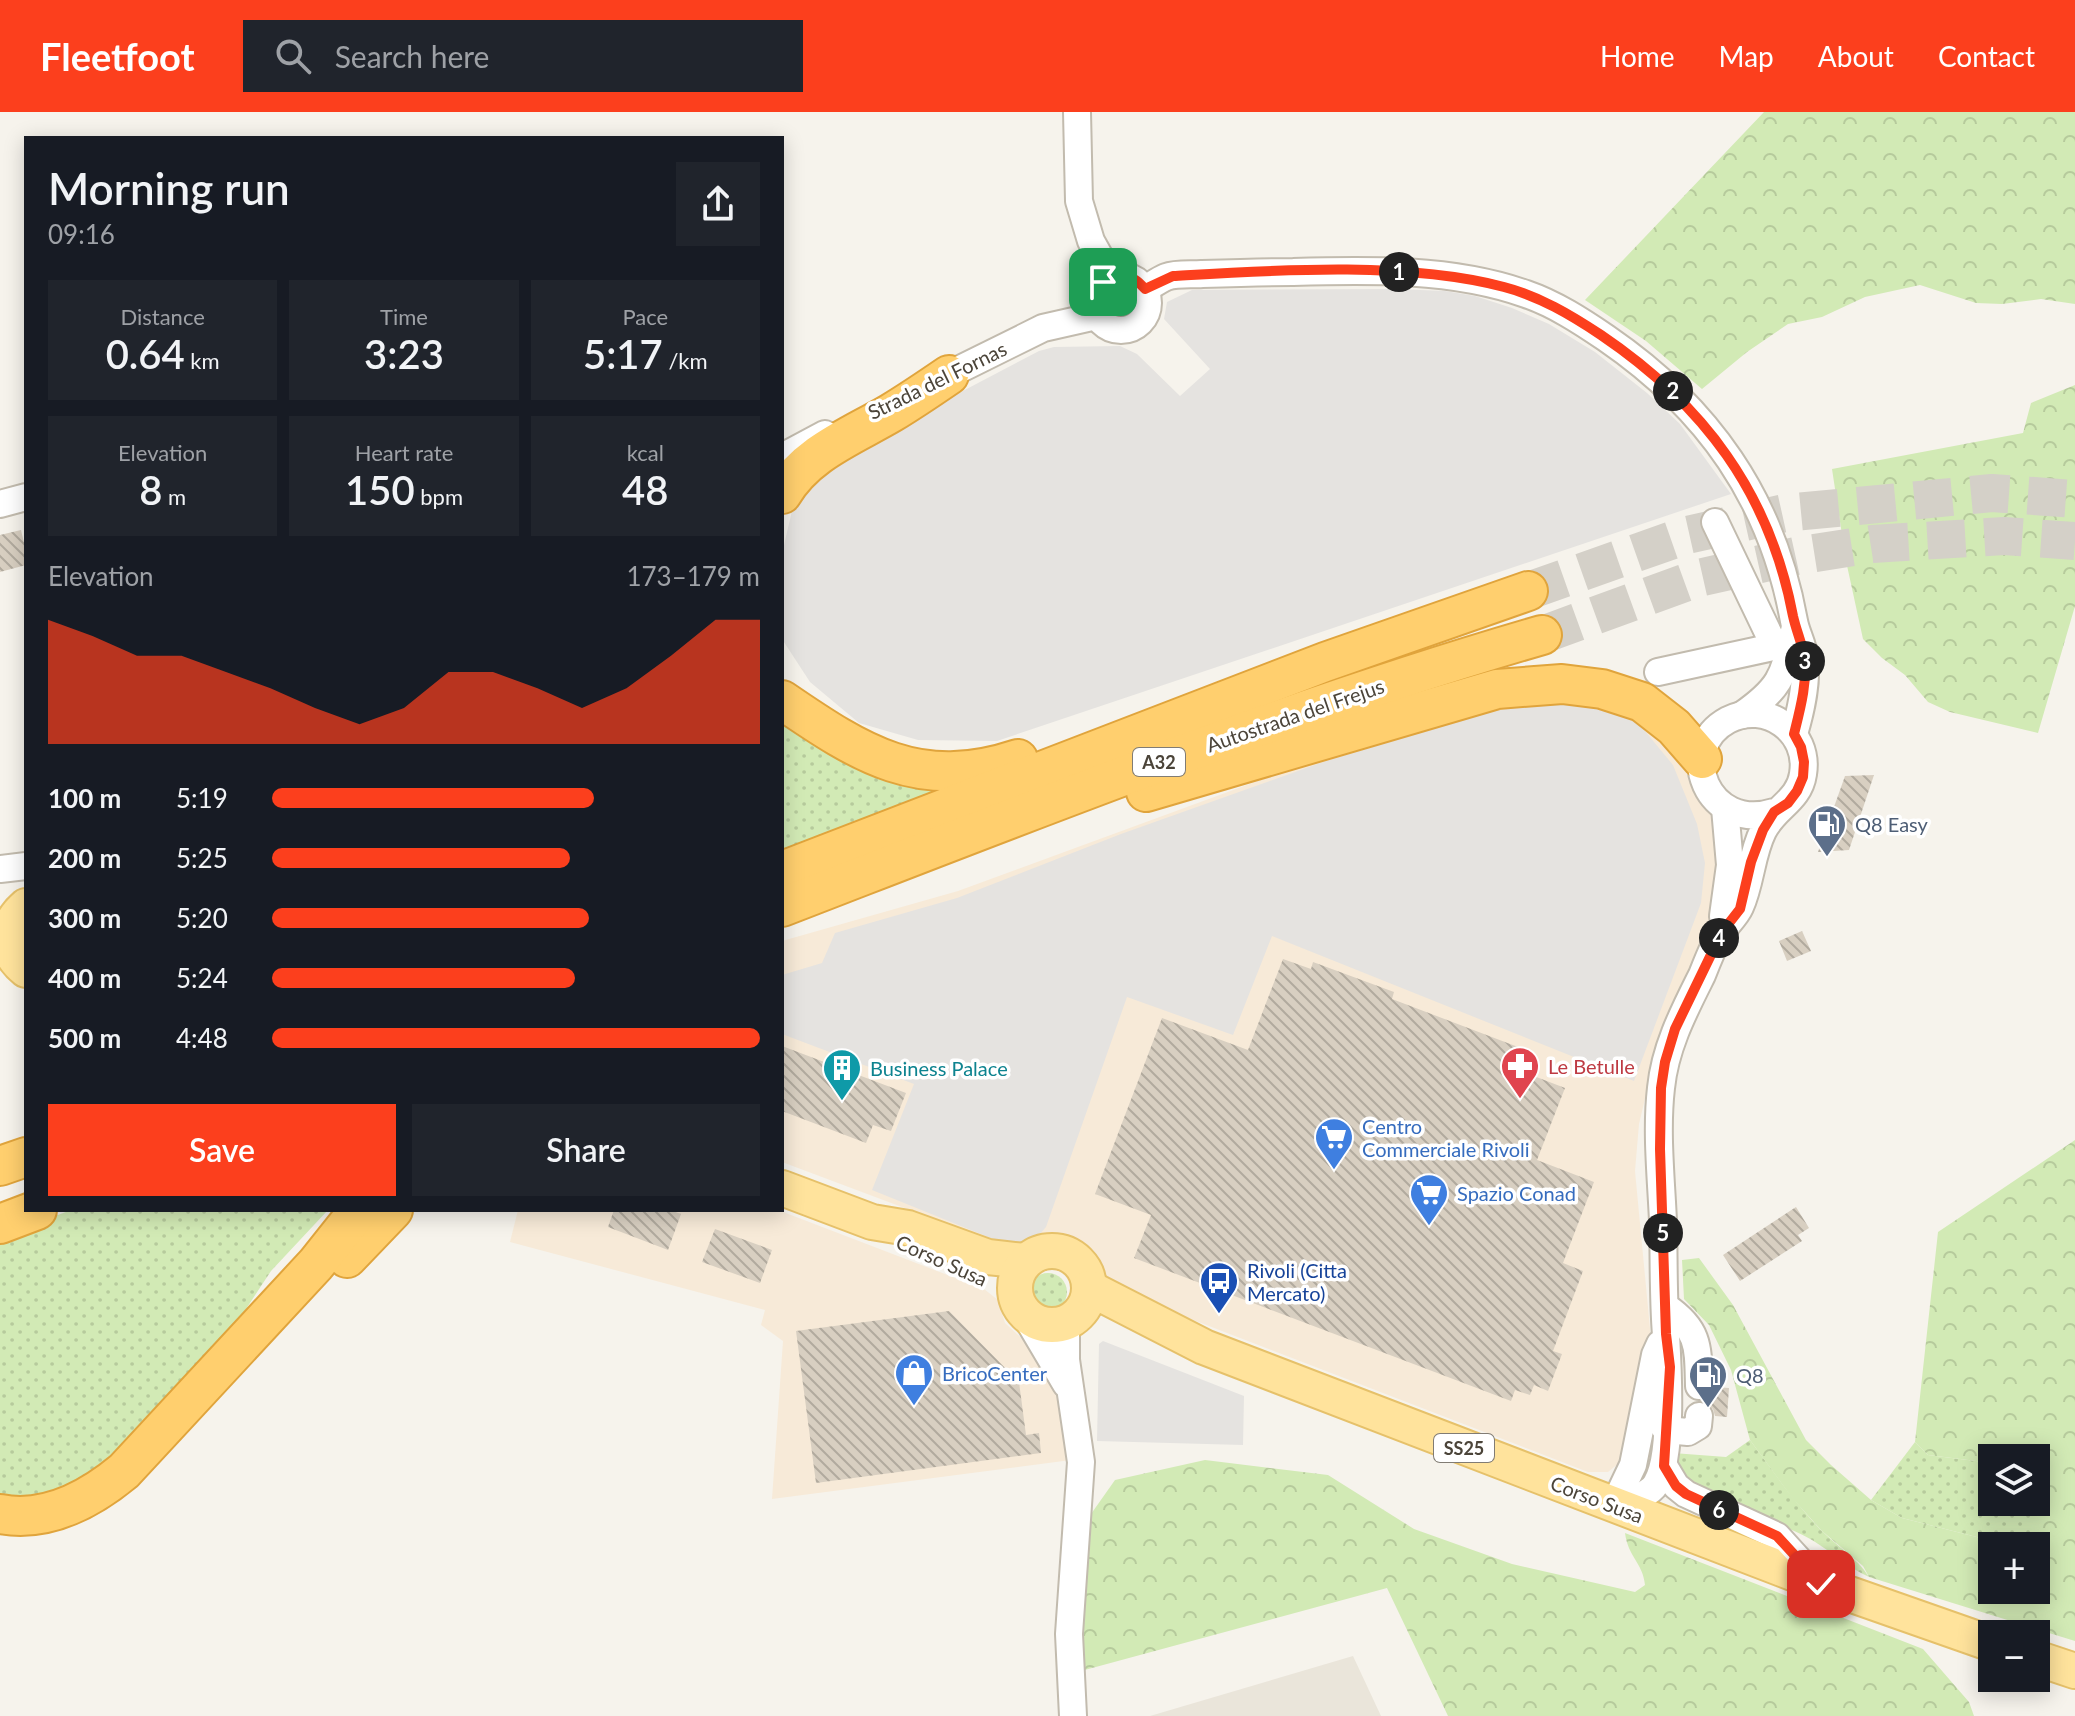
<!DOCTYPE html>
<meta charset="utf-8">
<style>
:root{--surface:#171b24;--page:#20242c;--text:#f1f3f6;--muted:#9ea1a6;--accent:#fc3f1d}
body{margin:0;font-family:Lato,sans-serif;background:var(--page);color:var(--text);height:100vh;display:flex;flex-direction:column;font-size:30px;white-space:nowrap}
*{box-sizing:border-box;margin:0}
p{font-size:26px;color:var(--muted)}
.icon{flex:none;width:44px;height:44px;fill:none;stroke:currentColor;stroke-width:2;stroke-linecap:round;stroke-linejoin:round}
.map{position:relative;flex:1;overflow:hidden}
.drawer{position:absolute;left:24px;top:24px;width:760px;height:1076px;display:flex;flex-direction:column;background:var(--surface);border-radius:0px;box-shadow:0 4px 20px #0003}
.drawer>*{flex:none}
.fabs{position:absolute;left:1978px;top:1332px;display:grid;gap:16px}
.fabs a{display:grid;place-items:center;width:72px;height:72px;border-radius:0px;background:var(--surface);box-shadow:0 4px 20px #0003;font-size:40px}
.pin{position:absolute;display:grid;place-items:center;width:68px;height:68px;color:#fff;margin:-34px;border-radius:16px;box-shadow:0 4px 12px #0006}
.km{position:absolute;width:40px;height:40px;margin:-20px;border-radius:50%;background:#222;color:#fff;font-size:22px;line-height:40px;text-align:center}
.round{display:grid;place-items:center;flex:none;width:84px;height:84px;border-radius:0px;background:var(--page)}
.summary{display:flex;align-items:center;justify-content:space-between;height:136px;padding:0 24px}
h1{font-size:44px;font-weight:600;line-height:60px}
.stats{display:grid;grid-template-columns:repeat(3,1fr);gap:12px;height:136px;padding:8px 24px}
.stats div{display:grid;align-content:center;border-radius:0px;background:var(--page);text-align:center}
.stats b{font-size:40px;font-weight:600}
.stats small{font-size:22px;font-weight:400}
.stats p{font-size:22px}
.chart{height:224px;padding:16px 24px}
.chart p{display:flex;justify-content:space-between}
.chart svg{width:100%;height:144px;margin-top:8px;fill:var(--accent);opacity:.7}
.cta{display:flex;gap:16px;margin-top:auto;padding:16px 24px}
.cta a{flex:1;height:92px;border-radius:0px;background:var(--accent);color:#fff;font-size:32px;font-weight:600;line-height:92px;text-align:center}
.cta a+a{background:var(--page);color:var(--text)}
ul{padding:0 24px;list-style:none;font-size:26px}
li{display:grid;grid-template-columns:128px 96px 1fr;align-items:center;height:60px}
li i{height:20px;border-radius:10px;background:var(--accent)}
header{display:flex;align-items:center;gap:48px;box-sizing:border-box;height:112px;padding:0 40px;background:var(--accent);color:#fff}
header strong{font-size:38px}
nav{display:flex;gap:44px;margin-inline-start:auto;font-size:28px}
.search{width:560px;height:72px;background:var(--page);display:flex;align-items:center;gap:20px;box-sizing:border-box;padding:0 28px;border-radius:0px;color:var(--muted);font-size:30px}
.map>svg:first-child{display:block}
.residential{fill:#eae5da}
.commercial{fill:#f7ead8}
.grass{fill:url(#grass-dots)}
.forest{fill:url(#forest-crowns)}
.parking{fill:#e5e3e0}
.building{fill:url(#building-back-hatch)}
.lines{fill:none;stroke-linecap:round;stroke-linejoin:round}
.highway-tunnel{stroke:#d4d0c8;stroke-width:38;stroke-dasharray:38 19;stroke-linecap:butt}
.minor-casing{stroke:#c2bbae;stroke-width:30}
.major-casing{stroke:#e6c16a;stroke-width:38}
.highway-casing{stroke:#e0a43c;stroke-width:42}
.minor{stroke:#fff;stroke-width:26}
.major{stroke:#ffe39c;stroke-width:34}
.highway{stroke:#ffcf6e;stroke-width:38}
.route-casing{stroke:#fff;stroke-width:16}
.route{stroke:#fc3f1d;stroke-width:10}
.labels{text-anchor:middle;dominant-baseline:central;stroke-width:7;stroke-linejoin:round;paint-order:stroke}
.shield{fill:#fff;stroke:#817c74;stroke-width:2}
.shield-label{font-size:18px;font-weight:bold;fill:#4b4439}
.street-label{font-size:20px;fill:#4b4439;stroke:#fff}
.service-label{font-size:20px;fill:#4e5e75;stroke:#fff;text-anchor:start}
.health-label{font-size:20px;fill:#be3a42;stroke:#fff;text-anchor:start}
.culture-label{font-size:20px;fill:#0d838f;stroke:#fff;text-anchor:start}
.shop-label{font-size:20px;fill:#366cbe;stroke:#fff;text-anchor:start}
.transit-label{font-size:20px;fill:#164399;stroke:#fff;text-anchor:start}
</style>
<header>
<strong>Fleetfoot</strong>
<div class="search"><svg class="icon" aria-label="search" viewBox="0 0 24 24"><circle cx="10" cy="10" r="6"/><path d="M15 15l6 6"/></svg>Search here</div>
<nav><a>Home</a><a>Map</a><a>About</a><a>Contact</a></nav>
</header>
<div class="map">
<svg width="2075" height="1604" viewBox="0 0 2075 1604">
<defs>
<pattern id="grass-dots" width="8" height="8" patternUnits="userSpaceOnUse" patternTransform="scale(2)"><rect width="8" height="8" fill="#d2eab5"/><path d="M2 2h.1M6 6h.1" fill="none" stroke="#b6ca9c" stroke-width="1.8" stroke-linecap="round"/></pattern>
<pattern id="forest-crowns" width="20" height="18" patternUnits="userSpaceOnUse" patternTransform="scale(2)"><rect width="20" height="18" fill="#d2eab5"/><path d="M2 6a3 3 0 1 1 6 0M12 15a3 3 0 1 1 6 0" fill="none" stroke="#b6ca9c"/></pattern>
<pattern id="building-back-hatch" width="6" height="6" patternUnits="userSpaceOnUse" patternTransform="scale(2)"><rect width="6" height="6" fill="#d8cfc1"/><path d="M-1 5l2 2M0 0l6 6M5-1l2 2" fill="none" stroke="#b1aa9e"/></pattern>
</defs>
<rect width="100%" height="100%" fill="#f6f3ec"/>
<path class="residential" d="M1353 1544 1381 1604H1150Z"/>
<g class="commercial">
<path d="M1541 584 1617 592 1669 627 1700 676 1712 708 1720 750V782L1708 824 1653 953 1639 1012 1635 1059 1651 1227 1626 1339 1619 1351 1608 1360H1588L1131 1184 1098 1163 1074 1133 1044 1123 1034 1130 1019 1134 1003 1133 782 1050V829L958 779 1326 644Z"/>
<path d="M518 1098H778L984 1177 998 1188 1005 1211 1041 1244 1056 1266 1071 1348 772 1387 783 1229 761 1213 765 1198 510 1130Z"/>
</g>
<g class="grass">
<path d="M782 603 947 674 782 738Z"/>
<path d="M71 1098H328L271 1159 240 1206 97 1359 67 1377 33 1385 0 1384V1125Z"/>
<circle cx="1048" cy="1180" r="19"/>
<path d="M1750 1328C1773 1359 1794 1390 1820 1417 1836 1434 1857 1445 1869 1465 1847 1455 1832 1440 1812 1428 1771 1405 1722 1396 1681 1369L1673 1341 1726 1345Z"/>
<path d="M1915 1330 1928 1343 1992 1351V1390H2030V1427L2018 1434H2012L1902 1406 1871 1388Z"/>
</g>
<g class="forest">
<path d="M1764 0H2075V192L2041 187 2002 192 1976 191 1920 173 1865 185 1822 205 1788 212 1747 240 1702 277 1646 229 1585 188Z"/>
<path d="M2075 273V494L2038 621 1950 600 1928 590 1905 563 1882 546 1863 527 1846 449 1832 357 2023 321 2031 291Z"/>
<path d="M2075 1028V1529L1869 1465 1863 1454 1822 1419 1793 1387 1750 1328 1731 1258 1709 1213 1684 1187 1682 1148 1699 1146 1733 1193 1806 1328 1831 1353 1871 1388 1902 1406 2012 1434H1992V1478H2036V1434H2018L2030 1426V1390H2036V1346H1992V1351L1928 1343 1915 1330 1938 1120Z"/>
<path d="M1205 1348 1328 1363 1414 1417 1512 1452 1635 1480 1645 1473C1643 1451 1628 1445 1625 1421L1923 1537 1969 1590 1974 1604H1448L1387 1476 1081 1559 1080 1522 1091 1402 1115 1368Z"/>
</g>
<g class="parking">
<path d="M1396 177 1445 179 1475 184 1512 196 1549 212 1595 240 1647 281 1680 312 1731 382 997 629 918 628 859 611 810 570 782 527V442L794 390 841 343 1039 239 1054 235 1120 234 1137 242 1180 284 1210 257 1164 207 1167 190 1192 178Z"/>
<path d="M1542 591 1586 592 1614 597 1640 613 1673 653 1697 712 1705 751 1701 791 1634 969 1272 824 1233 923 1127 885 1046 1115 1039 1123 1016 1132 1003 1131 872 1078 914 972 782 922V863L822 851 835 821 957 786 1121 722 1323 650 1488 600Z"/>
<path d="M1103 1229 1244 1284 1243 1333 1097 1329 1099 1232Z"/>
</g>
<g class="building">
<path d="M21 418 26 439V453L0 460V423Z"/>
<path d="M1874 663 1849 738 1818 740 1845 664Z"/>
<path d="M1802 819 1811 839 1787 849 1779 829Z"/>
<path d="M1283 847 1311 857 1313 850 1394 880 1392 887 1518 935 1510 955 1565 976 1537 1048 1594 1070 1563 1151 1583 1159 1553 1239 1562 1242 1548 1279 1534 1273 1530 1283 1515 1278 1511 1289 1134 1146 1151 1103 1095 1082 1162 906 1248 938Z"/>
<path d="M782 934 906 981 891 1019 873 1013 866 1031 782 999Z"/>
<path d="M1796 1095 1809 1116 1798 1123 1802 1129 1740 1169 1723 1143Z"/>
<path d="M614 1098H670L681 1102 668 1138 608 1115Z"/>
<path d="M715 1117 772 1138 760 1171 702 1150Z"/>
<path d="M949 1199 1019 1270 1026 1323 1039 1321 1041 1341 816 1371 796 1219Z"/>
<path d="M1715 1275 1729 1276 1727 1305 1715 1304 1713 1297 1703 1289 1713 1282Z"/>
</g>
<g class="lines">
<g class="highway-tunnel">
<path d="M1528 479 1687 423 1785 401 1992 381 2075 387"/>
<path d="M1542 523 1698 466 1796 444 1872 432 2004 424 2075 429"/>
</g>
<g class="minor-casing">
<g id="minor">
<path d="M1077 0 1079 89 1091 129 1111 165"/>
<circle cx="1121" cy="191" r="27"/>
<path d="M1145 177C1152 173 1159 168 1166 165 1177 161 1191 163 1202 162 1232 161 1263 160 1293 160 1370 158 1453 156 1526 182 1555 192 1581 209 1606 226 1708 296 1772 387 1794 509 1796 521 1803 532 1804 544 1808 569 1801 598 1794 622"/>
<path d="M936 269 1043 216 1096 204"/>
<path d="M782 345 825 322"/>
<path d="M0 392 26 385"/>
<path d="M1715 410 1775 535"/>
<path d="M1658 560 1778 534H1790"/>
<path d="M1742 603C1782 575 1783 564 1794 519"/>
<path d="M0 757 26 754"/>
<path d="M1723 804 1730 753 1725 696"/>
<path d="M1666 1195C1700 1218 1698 1236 1699 1274"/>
<path d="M1025 1203 1066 1272"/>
<path d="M1066 1210V1248L1081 1350 1069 1522 1073 1604"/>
<path d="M1657 1305 1666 1318 1688 1320 1698 1314 1699 1304"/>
<path d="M1664 1354 1676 1374 1686 1382 1777 1424 1817 1468"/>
<path d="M1614 1393C1627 1389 1648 1385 1656 1372 1673 1345 1668 1257 1666 1223 1663 1185 1664 1147 1663 1109 1661 1065 1656 1019 1661 976 1665 935 1684 899 1702 863 1708 848 1714 832 1722 819 1728 811 1736 804 1740 795 1751 771 1751 743 1763 719 1775 695 1799 689 1803 662 1810 620 1766 588 1728 608 1674 637 1708 721 1774 700"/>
<path d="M1614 1393 1633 1353 1655 1243 1660 1232"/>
</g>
</g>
<g class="major-casing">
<g id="major">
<path d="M26 794C4 813 2 839 26 858"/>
<path d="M782 1076 872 1110 908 1116 988 1145 1025 1149"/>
<circle cx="1052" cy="1176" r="37"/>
<path d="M1089 1176 1204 1235 1821 1472 1992 1532"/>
<path d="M2036 1546 2075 1559"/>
</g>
</g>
<g class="highway-casing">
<g id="highway">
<path d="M782 382C806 341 852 324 891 301 911 289 930 276 949 263"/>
<path d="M782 588C861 642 919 680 1018 647"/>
<path d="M1146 680 1497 577 1562 572 1602 577 1642 590 1674 615 1702 647"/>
<path d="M782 759 1325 550 1528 479"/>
<path d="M782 795C1033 698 1283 598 1542 523"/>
<path d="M0 1054 26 1045"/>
<path d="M0 1112 37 1098"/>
<path d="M347 1146 393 1098"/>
<path d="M0 1402C47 1411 89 1388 124 1359L316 1152 359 1098"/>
</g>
</g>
<use href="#minor" class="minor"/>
<use href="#major" class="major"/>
<use href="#highway" class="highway"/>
</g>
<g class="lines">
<g class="route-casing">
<path id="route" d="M1103 170C1119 160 1133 162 1145 177L1173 164C1276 158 1405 149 1504 175 1539 184 1571 203 1601 223 1703 292 1770 381 1793 504 1796 518 1802 531 1804 544 1808 569 1800 598 1794 622L1801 635 1804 650 1803 665 1797 679 1788 691 1774 700 1763 718 1751 750 1740 797 1722 820 1675 917 1665 950 1661 976 1660 1037 1666 1222 1670 1255 1664 1354 1676 1374 1686 1382 1777 1424 1821 1472"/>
</g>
<use href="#route" class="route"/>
</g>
<defs>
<g id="fuel-pin" transform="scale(2)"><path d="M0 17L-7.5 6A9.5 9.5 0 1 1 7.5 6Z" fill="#5c6f8a" stroke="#fff"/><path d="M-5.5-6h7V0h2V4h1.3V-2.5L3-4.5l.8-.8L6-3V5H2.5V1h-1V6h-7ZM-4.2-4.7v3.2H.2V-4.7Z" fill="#fff"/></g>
<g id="pharmacy-pin" transform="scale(2)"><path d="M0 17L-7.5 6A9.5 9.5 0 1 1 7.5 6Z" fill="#e0444e" stroke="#fff"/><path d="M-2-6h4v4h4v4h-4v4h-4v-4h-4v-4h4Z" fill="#fff"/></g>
<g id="building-pin" transform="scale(2)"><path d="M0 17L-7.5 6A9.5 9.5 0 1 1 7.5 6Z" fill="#0f9aa8" stroke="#fff"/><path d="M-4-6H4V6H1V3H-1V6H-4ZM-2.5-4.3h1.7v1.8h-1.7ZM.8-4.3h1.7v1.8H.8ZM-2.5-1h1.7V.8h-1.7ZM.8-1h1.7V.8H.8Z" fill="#fff"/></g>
<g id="supermarket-pin" transform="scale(2)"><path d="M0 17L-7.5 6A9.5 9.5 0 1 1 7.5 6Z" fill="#3f7fe0" stroke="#fff"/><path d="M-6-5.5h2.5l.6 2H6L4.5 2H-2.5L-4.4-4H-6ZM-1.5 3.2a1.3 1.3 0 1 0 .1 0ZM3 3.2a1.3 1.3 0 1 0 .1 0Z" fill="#fff"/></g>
<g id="bus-pin" transform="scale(2)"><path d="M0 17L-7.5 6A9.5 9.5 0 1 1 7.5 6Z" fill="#1a4fb4" stroke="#fff"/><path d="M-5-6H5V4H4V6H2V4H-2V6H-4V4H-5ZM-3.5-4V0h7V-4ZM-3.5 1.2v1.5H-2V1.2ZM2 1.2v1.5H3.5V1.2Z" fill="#fff"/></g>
<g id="shop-pin" transform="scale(2)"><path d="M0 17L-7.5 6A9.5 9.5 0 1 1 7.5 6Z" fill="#3f7fe0" stroke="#fff"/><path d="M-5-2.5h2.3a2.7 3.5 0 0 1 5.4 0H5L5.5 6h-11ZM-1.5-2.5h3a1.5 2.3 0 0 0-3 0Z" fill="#fff"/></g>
</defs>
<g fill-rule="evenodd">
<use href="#fuel-pin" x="1827" y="712"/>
<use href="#pharmacy-pin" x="1520" y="954"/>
<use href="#building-pin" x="842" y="956"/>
<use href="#supermarket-pin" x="1334" y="1025"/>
<use href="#supermarket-pin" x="1429" y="1081"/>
<use href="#bus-pin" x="1219" y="1169"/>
<use href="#shop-pin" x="914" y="1261"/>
<use href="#fuel-pin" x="1708" y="1263"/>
</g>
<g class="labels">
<g class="shield">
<rect x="1133" y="636" width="52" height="28" rx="6"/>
<rect x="1434" y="1322" width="60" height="28" rx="6"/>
</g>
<g class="shield-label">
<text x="1159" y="650">A32</text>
<text x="1464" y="1336">SS25</text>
</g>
<g class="street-label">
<text transform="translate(937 268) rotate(-26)">Strada del Fornas</text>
<text transform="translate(1295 603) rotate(-19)">Autostrada del Frejus</text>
<text transform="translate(942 1148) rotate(24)">Corso Susa</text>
<text transform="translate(1597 1387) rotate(21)">Corso Susa</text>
</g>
<g class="service-label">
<text x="1855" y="712">Q8 Easy</text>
<text x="1736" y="1263">Q8</text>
</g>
<g class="health-label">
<text x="1548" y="954">Le Betulle</text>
</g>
<g class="culture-label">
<text x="870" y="956">Business Palace</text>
</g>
<g class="shop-label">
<text x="1362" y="1014">Centro<tspan x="1362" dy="23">Commerciale Rivoli</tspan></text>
<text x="1457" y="1081">Spazio Conad</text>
<text x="942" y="1261">BricoCenter</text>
</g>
<g class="transit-label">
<text x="1247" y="1158">Rivoli (Citta<tspan x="1247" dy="23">Mercato)</tspan></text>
</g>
</g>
</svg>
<div class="fabs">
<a><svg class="icon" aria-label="layers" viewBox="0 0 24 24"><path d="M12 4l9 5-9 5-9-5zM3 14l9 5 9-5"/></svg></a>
<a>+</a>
<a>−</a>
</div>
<div class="pin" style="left:1103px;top:170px;background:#1e9e55"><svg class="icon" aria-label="arrive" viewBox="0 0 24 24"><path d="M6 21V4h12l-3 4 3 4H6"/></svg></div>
<div class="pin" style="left:1821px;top:1472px;background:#d93025"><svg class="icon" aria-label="check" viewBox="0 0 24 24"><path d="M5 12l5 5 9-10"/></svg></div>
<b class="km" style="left:1399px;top:160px">1</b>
<b class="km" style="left:1673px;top:279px">2</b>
<b class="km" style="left:1805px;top:549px">3</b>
<b class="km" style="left:1719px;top:826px">4</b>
<b class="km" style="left:1663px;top:1121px">5</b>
<b class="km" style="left:1719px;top:1398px">6</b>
<section class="drawer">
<div class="summary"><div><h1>Morning run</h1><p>09:16</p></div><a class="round"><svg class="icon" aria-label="share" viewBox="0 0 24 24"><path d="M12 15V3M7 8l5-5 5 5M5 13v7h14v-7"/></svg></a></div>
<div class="stats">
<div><p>Distance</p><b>0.64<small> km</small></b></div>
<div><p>Time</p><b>3:23</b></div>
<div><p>Pace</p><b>5:17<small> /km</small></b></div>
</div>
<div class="stats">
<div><p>Elevation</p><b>8<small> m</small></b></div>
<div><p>Heart rate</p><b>150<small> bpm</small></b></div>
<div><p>kcal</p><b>48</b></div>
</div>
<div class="chart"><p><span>Elevation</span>173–179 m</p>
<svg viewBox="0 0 160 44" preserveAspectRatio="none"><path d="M0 44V6L10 11L20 17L30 17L40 22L50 27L60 33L70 38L80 33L90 22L100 22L110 27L120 33L130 27L140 17L150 6L160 6V44z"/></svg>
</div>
<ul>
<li><b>100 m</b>5:19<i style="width:66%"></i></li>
<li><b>200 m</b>5:25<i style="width:61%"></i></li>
<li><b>300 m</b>5:20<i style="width:65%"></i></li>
<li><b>400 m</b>5:24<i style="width:62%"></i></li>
<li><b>500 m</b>4:48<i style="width:100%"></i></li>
</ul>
<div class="cta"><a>Save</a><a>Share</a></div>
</section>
</div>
